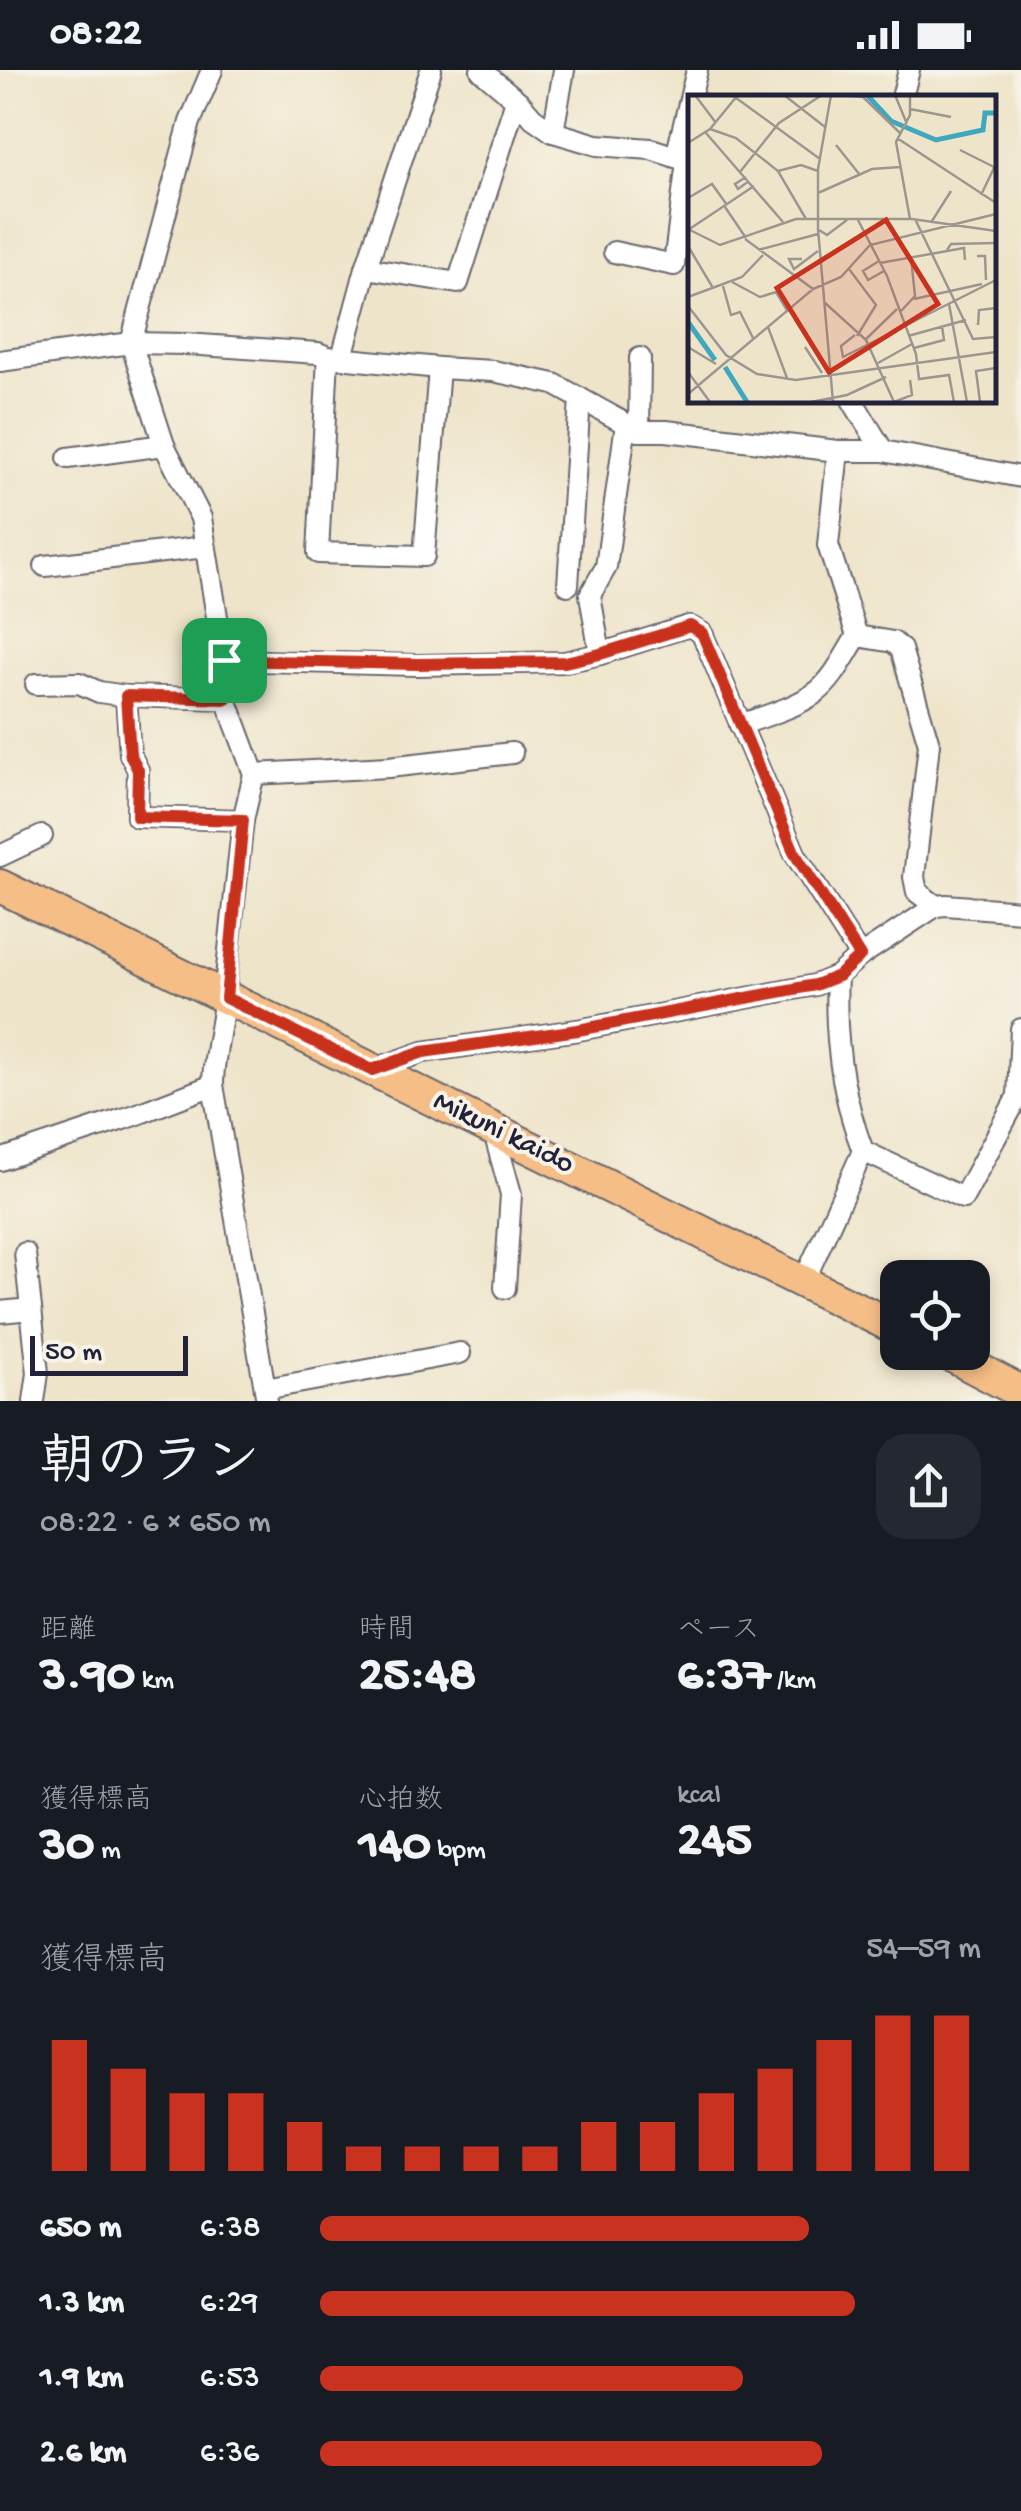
<!DOCTYPE html>
<html lang="ja">
<meta charset="utf-8">
<style>
:root{--surface:#171b24;--page:#242831;--text:#f1f3f6;--muted:#9ea1a6;--accent:#c8321e}
body{margin:0;font-family:"Gochi Hand","Klee One",sans-serif;background:var(--page);color:var(--text);height:100vh;display:flex;flex-direction:column;font-size:38px;white-space:nowrap}
*{box-sizing:border-box;margin:0}
p{font-size:32px;color:var(--muted)}
.icon{flex:none;width:55px;height:55px;fill:none;stroke:currentColor;stroke-width:2;stroke-linecap:round;stroke-linejoin:round}
.map{position:relative;height:1331px;overflow:hidden}
.panel{display:flex;flex-direction:column;background:var(--surface);flex:1}
.panel>*{flex:none}
.buttons{position:absolute;left:880px;top:1190px;display:grid;gap:20px}
.buttons a{display:grid;place-items:center;width:110px;height:110px;border-radius:20px;background:var(--surface);box-shadow:0 5px 15px #0003;font-size:50px}
.scale{position:absolute;left:30px;bottom:25px;width:158px;box-sizing:border-box;padding-left:10px;border:5px solid #22223b;border-top:0;font-size:28px;line-height:35px;white-space:nowrap;color:#22223b;-webkit-text-stroke:8px #f7f3e8;paint-order:stroke}
.pin{position:absolute;display:grid;place-items:center;width:85px;height:85px;color:#fff;margin:-42px;border-radius:20px;box-shadow:0 5px 15px #0006}
.round{display:grid;place-items:center;flex:none;width:105px;height:105px;border-radius:30px;background:var(--page)}
.headline{display:flex;align-items:center;justify-content:space-between;height:170px;padding:0 40px}
h1{font-size:55px;font-weight:700;line-height:75px}
.stats{display:grid;grid-template-columns:repeat(3,1fr);gap:15px;height:170px;padding:10px 40px}
.stats div{display:grid;align-content:center}
.stats b{font-size:50px;font-weight:700}
.stats small{font-size:28px;font-weight:400}
.stats p{font-size:28px}
.chart{height:280px;padding:20px 40px}
.chart p{display:flex;justify-content:space-between}
.chart svg{width:100%;height:180px;margin-top:10px;stroke:var(--accent);stroke-width:6}
ul{padding:0 40px;list-style:none;font-size:32px}
li{display:grid;grid-template-columns:160px 120px 1fr;align-items:center;height:75px}
li i{height:25px;border-radius:12px;background:var(--accent)}
.status{display:flex;justify-content:space-between;align-items:center;height:70px;padding:0 50px;background:var(--surface);direction:ltr}
.status svg{height:28px;fill:currentColor}
.map>svg:first-child{display:block}
.lines{fill:none;stroke-linecap:round;stroke-linejoin:round}
.minor-casing{stroke:#69666d;stroke-width:24}
.primary-casing{stroke:#69666d;stroke-width:36}
.minor{stroke:#fff;stroke-width:20}
.primary{stroke:#f6be87;stroke-width:32}
.route-casing{stroke:#fff;stroke-width:20}
.route{stroke:#c8321e;stroke-width:12}
.labels{text-anchor:middle;dominant-baseline:central;stroke-width:8;stroke-linejoin:round;paint-order:stroke}
.street-label{font-size:30px;fill:#22223b;stroke:#f7f3e8}
.inset-river{fill:none;stroke:#3fa8bf;stroke-width:5}
.inset-road{fill:none;stroke:#9c9690;stroke-width:2.5}
.view{fill:#c8321e;fill-opacity:0.15;stroke:#c8321e;stroke-width:5}
.inset-edge{fill:none;stroke:#22223b;stroke-width:5}
</style>
<div class="status"><b>08:22</b><svg viewBox="0 0 49 12"><path d="M0 12V9h3v3zM5 12V6h3v6zM10 12V3h3v9zM15 12V0h3v12zM26 1h20v11H26zM47 4h2v5h-2z"/></svg></div>
<div class="map">
<svg width="1021" height="1331" viewBox="0 0 1021 1331">
<rect width="100%" height="100%" fill="#f7f3e8"/>
<filter id="ink" filterUnits="userSpaceOnUse"><feTurbulence type="fractalNoise" baseFrequency=".01" numOctaves="2"/><feDisplacementMap in="SourceGraphic" scale="20" xChannelSelector="R" yChannelSelector="G"/><feConvolveMatrix kernelMatrix="1 2 1 2 8 2 1 2 1" color-interpolation-filters="sRGB"/></filter>
<filter id="wash" filterUnits="userSpaceOnUse"><feTurbulence type="fractalNoise" baseFrequency=".0048" numOctaves="4" result="noise"/><feDisplacementMap in="SourceGraphic" scale="40" xChannelSelector="R" yChannelSelector="G"/><feGaussianBlur stdDeviation="2.25" result="paint"/><feColorMatrix in="noise" values="0 0 0 0 0 0 0 0 0 0 0 0 0 0 0 0 0 1.4 0 .05"/><feComposite in="paint" operator="in"/></filter>
<g filter="url(#wash)">
<rect width="100%" height="100%" fill="#eee4c9"/>
</g>
<g filter="url(#ink)">
<g class="lines">
<g class="minor-casing">
<g id="minor">
<path d="M212 0 190 52 131 273 164 375 201 448 224 590 226 629 254 704 243 750 226 908C226 944 213 979 213 1015L267 1331"/>
<path d="M481 0 520 33 533 48 553 62 597 75 651 79 691 92"/>
<path d="M902 28 909 0"/>
<path d="M553 62 564 0"/>
<path d="M676 87 697 0"/>
<path d="M614 182 674 195 687 91"/>
<path d="M366 198 458 213 516 30"/>
<path d="M328 287 318 483 424 486 439 298"/>
<path d="M342 287 366 198 431 0"/>
<path d="M0 291 131 273 186 274 318 283 328 287 439 298 493 301 554 314 639 361H666L838 381H883L1021 407"/>
<path d="M852 330 883 381"/>
<path d="M639 361 640 288"/>
<path d="M838 381 828 475 857 566 893 572 901 579 929 674 914 807 917 822 936 836"/>
<path d="M68 388 164 375"/>
<path d="M45 496 205 477"/>
<path d="M568 515 580 328"/>
<path d="M600 584 590 525 606 497 626 354"/>
<path d="M224 590 417 595 565 592 600 584 689 556 702 563 795 784 860 886"/>
<path d="M36 614 79 613 99 622 126 626 226 629"/>
<path d="M126 626 130 684 138 700 137 747 243 750"/>
<path d="M740 655C764 646 792 639 814 624 833 611 845 585 857 566"/>
<path d="M254 704 389 697 512 683"/>
<path d="M0 786 42 766"/>
<path d="M837 906C834 965 842 1026 863 1081L963 1128 1018 1026 1021 959"/>
<path d="M372 1000 423 982 578 960 815 915 837 906 860 886 936 836 946 835 1021 841"/>
<path d="M493 1059 511 1124 505 1218"/>
<path d="M0 1090 135 1045 213 1015"/>
<path d="M25 1183 38 1303 34 1331"/>
<path d="M803 1213 863 1081"/>
<path d="M0 1242 31 1239"/>
<path d="M265 1319 460 1283"/>
</g>
</g>
<g class="primary-casing">
<g id="primary">
<path d="M0 816 898 1259"/>
<path d="M945 1282 1021 1322"/>
</g>
</g>
<use href="#minor" class="minor"/>
<use href="#primary" class="primary"/>
</g>
</g>
<g class="lines" filter="url(#ink)">
<g class="route-casing">
<path id="route" d="M690 556 702 563 795 784 860 886 838 906 815 915 578 960 423 982 372 1000 226 928 243 750 137 747 138 700 130 684 126 626 226 629 224 590 417 594 565 592 600 584Z"/>
</g>
<use href="#route" class="route"/>
</g>
<g class="labels">
<g class="street-label">
<text transform="translate(503 1064) rotate(26)">Mikuni kaido</text>
</g>
</g>
<g transform="translate(688 25)">
<rect width="308" height="308" fill="#eee4c9"/>
<path class="inset-river" d="M179 0 203 26 248 45 295 35 297 18H308M0 227 27 265M37 272 59 307"/>
<path class="inset-road" d="M7 0 28 28M44 0 132 64M96 0 137 32M143 0 130 74V134L145 307M150 0 175 2 212 38M207 0 219 29M222 0V20L208 47 222 124M222 14 263 22M22 34 48 43 90 76 118 124M18 38 95 127M209 43 308 108M0 48 22 34 49 1M148 50 172 80M272 55 308 73M90 76 113 70 130 76M52 77 91 28 134 0M58 82 47 89 50 94 61 86M130 98 184 74 212 72M293 100 307 71M0 103 24 89 39 110M37 112 58 143M227 124 285 244 308 242M170 125 199 181 228 259 231 284 261 280 266 307M244 126 263 96M0 134 32 150 108 124H224L308 136M0 135 66 91M131 135 139 140 159 125M57 144 125 194M0 151 25 193M70 155 130 139M259 155 263 149 308 148M289 161H297L298 185M114 164H101L106 174 130 156M191 166 175 176 180 185 196 176M192 168 276 153 277 165M161 174 188 210 169 241M44 187 72 202 88 197 100 217M35 191 43 220 52 217 65 243M0 202 54 182 75 160M226 204 294 189M136 207 178 245 206 307M261 209 279 307M0 211 38 260 69 279 108 285 308 257M213 216 227 201 223 162M290 230 291 215 308 213M80 232 99 283M167 240 153 251 155 262 308 185M220 241 278 225M177 245 209 214M0 252 28 269M117 252 134 278M226 253 256 245 254 231M190 268 224 249M0 277 22 307M0 299 125 194 153 182 182 150 308 119M123 307 159 300 198 282M206 307 224 300 222 285M292 307 288 276 308 273"/>
<path class="view" d="M198 125 250 209 141 277 89 193Z"/>
<rect width="308" height="308" class="inset-edge"/>
</g>
</svg>
<div class="buttons">
<a><svg class="icon" aria-label="locate" viewBox="0 0 24 24"><circle cx="12" cy="12" r="6"/><path d="M12 2v4M12 18v4M2 12h4M18 12h4"/></svg></a>
</div>
<div class="scale">50 m</div>
<div class="pin" style="left:224px;top:590px;background:#1e9e55"><svg class="icon" aria-label="arrive" viewBox="0 0 24 24"><path d="M6 21V4h12l-3 4 3 4H6"/></svg></div>
</div>
<section class="panel">
<div class="headline"><div><h1>朝のラン</h1><p>08:22 · 6 × 650 m</p></div><a class="round"><svg class="icon" aria-label="share" viewBox="0 0 24 24"><path d="M12 15V3M7 8l5-5 5 5M5 13v7h14v-7"/></svg></a></div>
<div class="stats">
<div><p>距離</p><b>3.90<small> km</small></b></div>
<div><p>時間</p><b>25:48</b></div>
<div><p>ペース</p><b>6:37<small> /km</small></b></div>
</div>
<div class="stats">
<div><p>獲得標高</p><b>30<small> m</small></b></div>
<div><p>心拍数</p><b>140<small> bpm</small></b></div>
<div><p>kcal</p><b>245</b></div>
</div>
<div class="chart"><p><span>獲得標高</span>54–59 m</p>
<svg viewBox="0 0 160 44" preserveAspectRatio="none"><path d="M5 44V12M15 44V19M25 44V25M35 44V25M45 44V32M55 44V38M65 44V38M75 44V38M85 44V38M95 44V32M105 44V32M115 44V25M125 44V19M135 44V12M145 44V6M155 44V6"/></svg>
</div>
<ul>
<li><b>650 m</b>6:38<i style="width:74%"></i></li>
<li><b>1.3 km</b>6:29<i style="width:81%"></i></li>
<li><b>1.9 km</b>6:53<i style="width:64%"></i></li>
<li><b>2.6 km</b>6:36<i style="width:76%"></i></li>
</ul>
</section>
